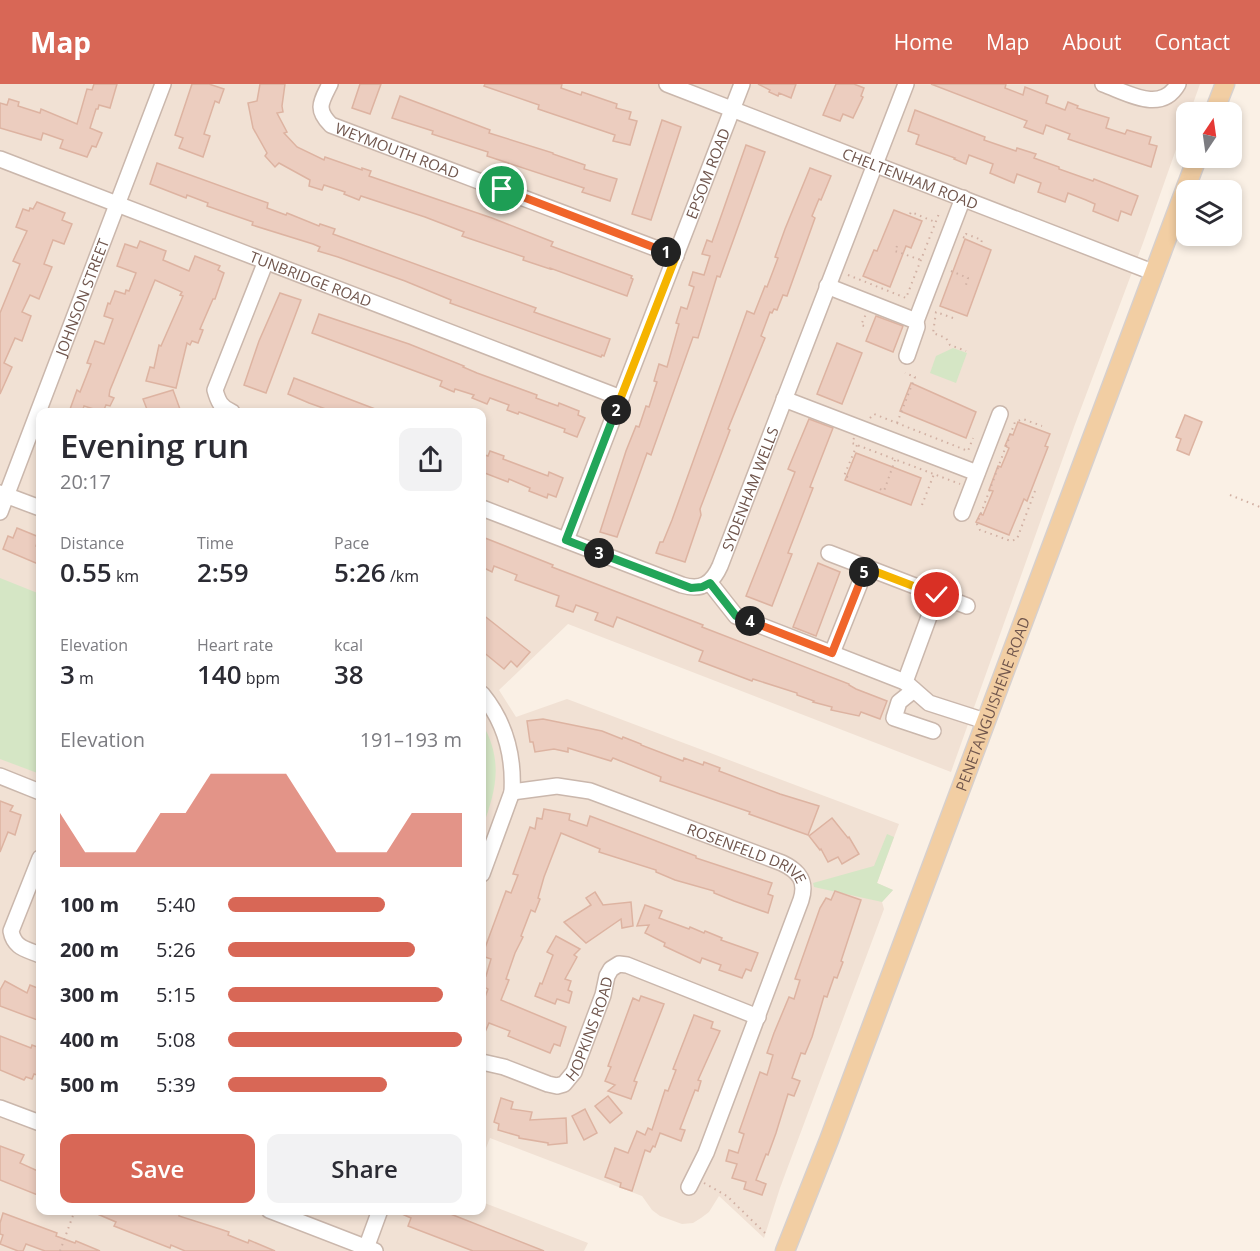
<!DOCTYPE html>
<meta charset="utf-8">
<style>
:root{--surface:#fff;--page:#f2f2f3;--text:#2b2b33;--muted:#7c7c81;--accent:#d86756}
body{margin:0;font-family:"Open Sans",sans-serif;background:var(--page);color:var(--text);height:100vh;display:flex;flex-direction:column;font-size:22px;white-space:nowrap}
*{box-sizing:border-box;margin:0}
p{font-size:20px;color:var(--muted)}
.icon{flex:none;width:33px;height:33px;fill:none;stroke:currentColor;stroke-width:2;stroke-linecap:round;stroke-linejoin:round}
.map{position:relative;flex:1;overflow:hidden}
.panel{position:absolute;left:36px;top:324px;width:450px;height:807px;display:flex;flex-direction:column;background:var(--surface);border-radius:12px;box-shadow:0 3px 9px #0003}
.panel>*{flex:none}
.needle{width:39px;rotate:13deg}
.fabs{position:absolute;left:1176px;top:18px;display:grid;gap:12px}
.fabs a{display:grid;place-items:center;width:66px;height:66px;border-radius:12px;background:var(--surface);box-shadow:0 3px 9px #0003;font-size:30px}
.pin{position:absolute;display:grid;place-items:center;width:51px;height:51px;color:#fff;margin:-26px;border:3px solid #fff;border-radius:50%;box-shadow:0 2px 6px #0007}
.km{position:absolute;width:30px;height:30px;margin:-15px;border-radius:50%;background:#222;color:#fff;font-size:16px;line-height:30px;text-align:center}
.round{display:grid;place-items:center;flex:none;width:63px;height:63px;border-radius:12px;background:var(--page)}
.headline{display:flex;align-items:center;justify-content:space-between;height:102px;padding:0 24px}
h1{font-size:33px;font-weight:600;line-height:45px}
.metrics{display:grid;grid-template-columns:repeat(3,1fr);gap:9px;height:102px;padding:6px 24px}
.metrics div{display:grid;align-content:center}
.metrics b{font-size:26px;font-weight:600}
.metrics small{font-size:16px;font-weight:400}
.metrics p{font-size:16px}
.chart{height:168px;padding:12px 24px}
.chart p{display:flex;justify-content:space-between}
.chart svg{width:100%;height:108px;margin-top:6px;fill:var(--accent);opacity:.7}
.primary-button{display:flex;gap:12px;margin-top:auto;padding:12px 24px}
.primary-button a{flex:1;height:69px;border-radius:12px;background:var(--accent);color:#fff;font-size:24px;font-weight:600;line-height:69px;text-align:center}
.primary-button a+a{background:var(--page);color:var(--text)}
ul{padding:0 24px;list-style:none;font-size:20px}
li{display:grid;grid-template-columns:96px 72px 1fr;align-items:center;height:45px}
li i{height:15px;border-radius:8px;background:var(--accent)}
header{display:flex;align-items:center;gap:36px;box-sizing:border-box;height:84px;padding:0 30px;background:var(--accent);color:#fff}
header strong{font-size:28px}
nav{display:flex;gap:33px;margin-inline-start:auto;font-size:21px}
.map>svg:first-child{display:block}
.residential{fill:#f1e1d4}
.green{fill:#d5e6c5}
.building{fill:#eccdbf;stroke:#ddb3a1;stroke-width:1.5}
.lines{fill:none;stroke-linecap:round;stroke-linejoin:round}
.minor-casing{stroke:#cab7ac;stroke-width:18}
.major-casing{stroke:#d7d0cd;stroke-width:21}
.path{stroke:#d1b0a3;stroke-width:2;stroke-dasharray:1.5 4.5;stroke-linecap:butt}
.minor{stroke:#fff;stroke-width:15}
.major{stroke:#f2cea3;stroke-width:18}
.split-1-casing{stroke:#fff;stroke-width:12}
.split-2-casing{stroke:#fff;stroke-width:12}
.split-3-casing{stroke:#fff;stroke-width:12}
.split-4-casing{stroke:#fff;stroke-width:12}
.split-5-casing{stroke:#fff;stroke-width:12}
.split-6-casing{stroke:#fff;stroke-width:12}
.split-1{stroke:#f0652b;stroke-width:8}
.split-2{stroke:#f5b400;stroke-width:8}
.split-3{stroke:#22a559;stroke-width:8}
.split-4{stroke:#22a559;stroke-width:8}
.split-5{stroke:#f0652b;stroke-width:8}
.split-6{stroke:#f5b400;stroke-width:8}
.labels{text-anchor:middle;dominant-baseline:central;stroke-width:4.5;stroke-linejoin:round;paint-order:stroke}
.street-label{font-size:15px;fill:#70564d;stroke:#fdf4ea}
</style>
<header>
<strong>Map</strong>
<nav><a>Home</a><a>Map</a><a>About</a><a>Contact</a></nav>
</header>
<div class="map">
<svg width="1260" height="1167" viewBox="0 0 1260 1167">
<rect width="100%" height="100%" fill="#faf0e5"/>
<path class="residential" d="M0 0H1200L1190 28H1186V37L1143 159 1074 343 951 688 568 540 499 606 516 633 567 615 899 740 877 799 893 806 882 818 884 825 780 1104 764 1154 719 1112 709 1128 701 1134 693 1139 682 1140 660 1132 652 1126 642 1112 490 1054 482 1074V328H40V1126H482V1118L588 1159 584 1167H0Z"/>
<g class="green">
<path d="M953 264 967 269 956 299 930 289 936 272Z"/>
<path d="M0 494 40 510V690L0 675Z"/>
<path d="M482 639C504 678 496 706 482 745Z"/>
<path d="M887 750 894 753 877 799 893 806 882 818 814 803 813 799 874 782Z"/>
</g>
<g class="building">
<path d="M94 0H117L110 24 99 21 98 25H96L90 44 102 49 96 63 92 62 87 73 60 64 63 56 43 49 41 56 0 44V19L7 21 9 15 19 18 18 22 40 29 41 25 77 40 87 5 92 6Z"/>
<path d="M192 0H209L224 5 219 19 215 17 204 50 210 52 203 73 179 64 183 54 175 51Z"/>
<path d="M260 0H285L282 22 283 28 277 29 287 48 284 49 297 63 324 76 325 73 362 86V84L371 87 369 92 492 134 553 158 551 162 632 192 631 194 633 195 627 212 550 184V185L523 176 524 173 462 152 464 148 425 133 361 112 359 116 344 110 345 108 324 101 322 106 309 102 310 96 279 79 275 83 265 72 267 69 253 44 248 19 257 17Z"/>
<path d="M360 0H381L370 30 352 24Z"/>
<path d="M485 0H562L561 4 581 11 582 8 617 20 616 24 631 28 629 35 637 37 630 61 613 57 615 51 538 25 539 21 484 2Z"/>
<path d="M758 0H796L791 14 779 9 778 12 769 8 770 6Z"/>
<path d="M836 0H854L864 4 861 12 863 13 853 34 843 30 840 37 823 31Z"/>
<path d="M931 0H1006L1005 4 1023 11 1025 3 1048 12 1046 19 1065 26 1068 18 1078 22 1077 24 1109 34 1106 44 1125 50 1127 46 1151 53 1149 60 1157 62 1151 83 1068 55 1070 50 1046 41 1043 50 1024 43 1027 37Z"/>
<path d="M400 12 490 46 489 49 553 69V70L585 81 584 85 617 95 610 117 582 108 584 104 487 72 488 68 432 50 433 47 392 34Z"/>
<path d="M915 26 985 53 984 56 1016 67 1017 64 1036 70 1034 74 1059 83V85L1093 97 1094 95 1138 112 1131 131 1121 127 1118 137 1093 127 1095 120 1086 116 1068 109 1065 118 1038 108 1041 99 1017 90 1014 99 990 89 993 80 969 71 966 80 954 75 955 74 916 60 919 51 908 47Z"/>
<path d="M662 36 681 43 651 136 632 130Z"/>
<path d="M746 61 765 68 720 193 717 192 698 254 693 253 651 371 647 369 617 453 600 448 626 367 636 342 639 343 646 322 649 323 657 298 654 297 659 280 667 283 679 240 676 239 681 223 687 225 694 203 689 201 693 188 704 191 710 172 702 170 707 156 712 158Z"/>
<path d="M157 79 268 119 267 124 286 131 287 129 319 142 320 140 335 145 333 150 536 224 534 228 610 255 604 272 602 271 601 273 450 219 451 216 405 197 338 173 318 167 320 163 313 160 252 141 253 138 207 122 208 119 187 111 186 114 150 100Z"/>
<path d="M810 84 831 92 821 116 819 115 812 132 815 134 787 212 783 211 777 226 774 225 772 229 770 228 761 252 765 254 728 345 730 346 700 425 701 431 685 478 656 469 660 458H663L672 436 747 227 754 230 765 202 767 203 778 174 775 173 785 145Z"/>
<path d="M37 118 65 129 62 136 72 140 64 160 53 156 44 180 52 183 39 215 30 211 22 228 31 232 22 257 15 254 4 279 12 283 0 310V229L20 180 13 177 27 147 16 143 23 125 29 127 30 124 33 125Z"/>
<path d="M894 126 922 137 911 164 906 162 890 203 863 192 874 166 877 167Z"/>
<path d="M965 155 991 166 967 232 940 222Z"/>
<path d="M140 157 166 167 163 176 189 187 195 172 220 182 218 186 224 189 215 215H213L200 245 203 246 198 259 192 257 190 261 187 259 176 304 146 297 150 283 154 284 159 261 161 262 183 212 180 211 182 208 155 196 110 306 109 312 114 314 110 322 106 321 103 328 84 322 82 328H69L77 306 80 308 91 280 87 279 95 257 104 260 113 235 104 232 108 219 110 220 115 207 125 210 126 206 129 207 136 189 117 182 125 160 137 164Z"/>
<path d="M280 209 301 216 266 309 244 301 259 257Z"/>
<path d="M319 230 409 260 464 282 463 283 477 289 537 311 536 314 558 322 559 319 579 327 578 331 585 334 577 353 564 348 565 345 519 328 518 330 507 326 509 321 490 314 487 320 472 314 474 311 455 305 454 308 440 302 442 297 312 249Z"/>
<path d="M876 232 903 242 893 268 866 257Z"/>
<path d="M837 259 862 269 842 320 817 310Z"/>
<path d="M294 294 383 328H334L309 319 288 310Z"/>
<path d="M911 299 976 328 966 354 900 327Z"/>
<path d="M173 306 181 328H148L143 315Z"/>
<path d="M1185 331 1202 338 1189 371 1177 366 1181 355 1176 353Z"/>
<path d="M809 335 833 344 810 403 813 404 788 469 792 470 772 522 746 512 795 388 788 385Z"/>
<path d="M1018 338 1050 350 1045 362 1048 363 1027 417 1024 415 1009 451 976 438 980 430 983 431 993 407 989 406 998 382 1001 383 1009 364 1005 362 1010 350 1013 351Z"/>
<path d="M490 367 504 372 503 375 548 392 549 388 563 394 556 413 548 410 547 414 529 407 530 404 509 395 508 398 482 388V370L488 372Z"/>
<path d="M856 369 921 394 911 421 845 396Z"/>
<path d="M17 444 39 453 36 462 40 464 38 480 3 465 8 452 13 454Z"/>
<path d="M485 454 553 481 552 483 703 541 702 543 849 600V601L856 605 887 617 880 635 861 628 859 632 831 626 832 623 813 618 814 617 797 611V609L753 595 752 597 699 577 703 567 617 533 613 543 595 536 598 529 576 521 573 528 556 522 559 512 515 496 517 491 494 482 492 488 482 483V463Z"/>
<path d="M818 479 840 488 816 552 793 543Z"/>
<path d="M482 530 530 568 517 583 511 577 504 585 482 567Z"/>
<path d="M543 635 602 647 622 655 623 653 641 660V661L683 677 684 674 703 681 704 678 720 684 719 687 780 710 819 722 808 751 749 730 750 728 660 697 661 693 613 674 611 677 568 664V668L554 665 535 668 533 658H530L527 637Z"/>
<path d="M0 717 13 722 10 727 21 731 15 751 8 748 0 768Z"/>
<path d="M544 725 570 730 569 736 587 742 590 732 696 772V774L772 799 768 810 773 812 768 829 734 817 714 809V807L675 796 656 788V786L599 768 600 765 561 749 544 793 538 814 540 815 535 828 531 826 521 852 523 853 515 869 506 895 509 896 501 916 566 943 560 962 554 960 550 969 508 952 510 947 489 939 482 955V921L488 905 482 902V890L486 892 491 875 482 872 506 807 511 809 518 791 513 790 530 743 535 745 537 734 542 735Z"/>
<path d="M832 734 848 754 849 753 859 770 842 780 838 773 828 778 821 765 820 766 809 752Z"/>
<path d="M835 807 861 816 841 877 843 878 837 894 834 893 827 913 824 912 812 953 805 970 801 969 792 994 800 997 794 1012 788 1010 776 1049 768 1071 766 1070 756 1096 766 1100 762 1111 744 1105 746 1098 732 1094 737 1080 726 1077 729 1066 738 1069 744 1050 739 1048 760 988 767 991 773 971 767 969 774 949 789 913 794 915 800 896 795 895 820 824 826 814 831 816Z"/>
<path d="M595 808 603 821 631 818 633 842 622 844 621 835 586 859 564 838 591 821 586 814Z"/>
<path d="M645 821 662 827 659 834 689 845 690 843 704 849 705 847 722 854 721 856 758 869 751 887 746 885 742 894 719 886 721 881 702 874 700 879 664 862 665 859 645 849 649 841 637 842Z"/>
<path d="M556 852 580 865 574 871 577 873 565 895 571 897 568 906 572 908 569 919 557 915 555 920 535 912 540 899 542 900 553 871 547 868Z"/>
<path d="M5 897 27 909 30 901 40 905V937L0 922V906Z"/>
<path d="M641 912 664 920 634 997 637 998 631 1015 608 1007 615 1001 605 997 611 983 608 982 633 914 639 917Z"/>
<path d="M694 931 713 938 711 944 720 947 698 996 701 997 698 1007 695 1006 680 1045 685 1046 681 1057 660 1049 655 1063 653 1062 650 1068 645 1066 632 1107 620 1103 621 1099 605 1093 615 1064 628 1069 637 1047 645 1051 648 1044 652 1046 665 1006 668 1007 676 986 673 985Z"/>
<path d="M0 952 31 964 32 961 40 964V992L34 990 32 995 26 993 24 996 0 986Z"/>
<path d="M608 1012 622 1029 610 1039 595 1022Z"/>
<path d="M501 1014 513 1018 511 1025 532 1028 530 1036 566 1034 567 1059 548 1061V1059L519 1054V1052L498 1046 499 1040 494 1038Z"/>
<path d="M585 1025 597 1049 584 1056 572 1032Z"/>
<path d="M0 1062 24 1071 20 1079 40 1088V1112L0 1096Z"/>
<path d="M88 1126H170L179 1130V1132L220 1145 229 1148 228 1151 248 1159 249 1156 275 1167H185L171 1161 170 1164 114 1142 116 1138Z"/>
<path d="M393 1126H449L448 1129 544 1167H473L408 1142 411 1134Z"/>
<path d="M3 1129 57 1149 56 1152 75 1159 76 1157 100 1167H45L26 1160 23 1167H18L0 1160 3 1151 0 1150V1139Z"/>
</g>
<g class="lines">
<g class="minor-casing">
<g id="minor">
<path id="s1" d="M330 0C321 18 315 25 331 41L676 172"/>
<path id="s2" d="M667 0 1155 189"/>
<path d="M1103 0C1128 9 1161 30 1178 0"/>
<path id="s3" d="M0 75 621 314"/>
<path d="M827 202 916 237"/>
<path d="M907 272 917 243 916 237 963 114"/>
<path d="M784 315 977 389"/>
<path d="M232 328C221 324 218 317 215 306L266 177"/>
<path d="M0 409 40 424"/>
<path id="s4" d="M482 424 682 501C701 507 712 500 720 482L906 0"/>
<path id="s5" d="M0 428 163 0"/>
<path d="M962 429 1000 330"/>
<path id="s6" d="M566 456 742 0"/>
<path d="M829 469 967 522"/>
<path d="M710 499 736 532 905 598 929 619 985 637"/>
<path d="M832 569 866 484"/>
<path d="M905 598 937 511"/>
<path d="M914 606 899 618 894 634 933 647"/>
<path d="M482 610C505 638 514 672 512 708L482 790"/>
<path d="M0 692 40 708"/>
<path id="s7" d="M512 708 557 702 590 707 782 779C799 787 807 797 801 816L706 1069 689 1103"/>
<path d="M40 774 11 847C14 864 26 865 40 871"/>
<path id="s8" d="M482 978 504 983 548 1000 557 1002 564 1000 574 988 603 911 607 892 611 885 619 880 627 881 758 933"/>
<path d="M0 1024 40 1039"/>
<path d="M269 1126 375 1167"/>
<path d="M365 1167 380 1126"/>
</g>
</g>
<g class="major-casing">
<g id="major">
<path d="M1214 28 1225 0"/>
<path id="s9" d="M785 1167 829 1056 1197 74"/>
</g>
</g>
<g class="path">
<path d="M910 130 911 128 935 138"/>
<path d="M963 153 965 154 966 150 982 156 981 159"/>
<path d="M897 162 895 167 921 176"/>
<path d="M951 187 968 194 966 201"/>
<path d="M848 191 906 214 940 127"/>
<path d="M953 234 936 228 933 249 946 254 950 261 966 267"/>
<path d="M864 242 861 241 866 230"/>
<path d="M870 334 874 330 968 367 973 354"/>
<path d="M897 339 915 293 905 289"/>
<path d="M854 354 852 359 857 361 960 400"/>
<path d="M848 393 844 392 857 361"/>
<path d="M880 405 884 407 895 376"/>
<path d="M1035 407 1017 455 1011 457 980 446 977 440 1015 338 1023 335 1042 342"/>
<path d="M1230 411 1260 423"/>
<path d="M922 421 934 390"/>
<path d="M704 1099 727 1112 766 1150"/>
<path d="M60 1167 75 1126"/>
</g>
<use href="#minor" class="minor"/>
<use href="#major" class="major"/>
</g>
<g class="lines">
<g class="split-1-casing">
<path id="split-1" d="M502 105 666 168"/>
</g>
<g class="split-2-casing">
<path id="split-2" d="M616 326 676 172 666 168"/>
</g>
<g class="split-3-casing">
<path id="split-3" d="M599 469 566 456 616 326"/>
</g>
<g class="split-4-casing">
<path id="split-4" d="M599 469 691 504 702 503 710 499 736 532 750 537"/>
</g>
<g class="split-5-casing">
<path id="split-5" d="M750 537 832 569 864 488"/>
</g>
<g class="split-6-casing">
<path id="split-6" d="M864 488 866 484 937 511"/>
</g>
<use href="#split-1" class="split-1"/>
<use href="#split-2" class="split-2"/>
<use href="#split-3" class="split-3"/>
<use href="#split-4" class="split-4"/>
<use href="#split-5" class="split-5"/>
<use href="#split-6" class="split-6"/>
</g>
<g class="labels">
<g class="street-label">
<text stroke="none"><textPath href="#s1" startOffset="117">WEYMOUTH ROAD</textPath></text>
<text stroke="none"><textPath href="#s6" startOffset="393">EPSOM ROAD</textPath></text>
<text stroke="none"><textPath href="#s2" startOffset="261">CHELTENHAM ROAD</textPath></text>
<text stroke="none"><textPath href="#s3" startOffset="333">TUNBRIDGE ROAD</textPath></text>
<text stroke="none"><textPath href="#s5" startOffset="230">JOHNSON STREET</textPath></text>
<text stroke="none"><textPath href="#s4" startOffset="345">SYDENHAM WELLS</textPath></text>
<text stroke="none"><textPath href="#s9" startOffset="585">PENETANGUISHENE ROAD</textPath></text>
<text stroke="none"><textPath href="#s7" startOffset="248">ROSENFELD DRIVE</textPath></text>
<text stroke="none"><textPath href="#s8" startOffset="148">HOPKINS ROAD</textPath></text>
</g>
</g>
</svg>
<div class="fabs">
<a><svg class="needle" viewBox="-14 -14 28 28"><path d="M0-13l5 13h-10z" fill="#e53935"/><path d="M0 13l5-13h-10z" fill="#7c7c81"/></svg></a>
<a><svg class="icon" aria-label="layers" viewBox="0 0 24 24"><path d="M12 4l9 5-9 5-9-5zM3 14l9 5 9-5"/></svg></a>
</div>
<div class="pin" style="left:502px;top:105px;background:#1e9e55"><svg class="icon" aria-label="arrive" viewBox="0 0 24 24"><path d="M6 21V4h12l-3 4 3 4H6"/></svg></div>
<div class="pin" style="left:937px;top:511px;background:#d93025"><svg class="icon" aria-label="check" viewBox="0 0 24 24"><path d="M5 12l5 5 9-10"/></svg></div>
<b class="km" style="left:666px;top:168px">1</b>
<b class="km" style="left:616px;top:326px">2</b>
<b class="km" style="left:599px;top:469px">3</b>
<b class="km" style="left:750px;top:537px">4</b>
<b class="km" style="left:864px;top:488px">5</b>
<section class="panel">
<div class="headline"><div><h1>Evening run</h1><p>20:17</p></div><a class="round"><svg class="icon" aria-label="share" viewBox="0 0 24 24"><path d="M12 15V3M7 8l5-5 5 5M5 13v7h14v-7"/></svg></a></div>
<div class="metrics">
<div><p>Distance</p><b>0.55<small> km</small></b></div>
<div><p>Time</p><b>2:59</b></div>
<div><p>Pace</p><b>5:26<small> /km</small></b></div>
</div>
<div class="metrics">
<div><p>Elevation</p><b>3<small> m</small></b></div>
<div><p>Heart rate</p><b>140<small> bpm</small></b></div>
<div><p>kcal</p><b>38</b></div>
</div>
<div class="chart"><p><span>Elevation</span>191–193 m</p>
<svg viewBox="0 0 160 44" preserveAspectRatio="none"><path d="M0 44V22L10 38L20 38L30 38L40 22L50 22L60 6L70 6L80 6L90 6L100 22L110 38L120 38L130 38L140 22L150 22L160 22V44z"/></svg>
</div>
<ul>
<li><b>100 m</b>5:40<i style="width:67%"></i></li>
<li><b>200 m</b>5:26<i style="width:80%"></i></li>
<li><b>300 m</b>5:15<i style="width:92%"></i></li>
<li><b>400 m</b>5:08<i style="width:100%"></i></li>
<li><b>500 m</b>5:39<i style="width:68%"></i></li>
</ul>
<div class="primary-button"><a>Save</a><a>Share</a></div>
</section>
</div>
